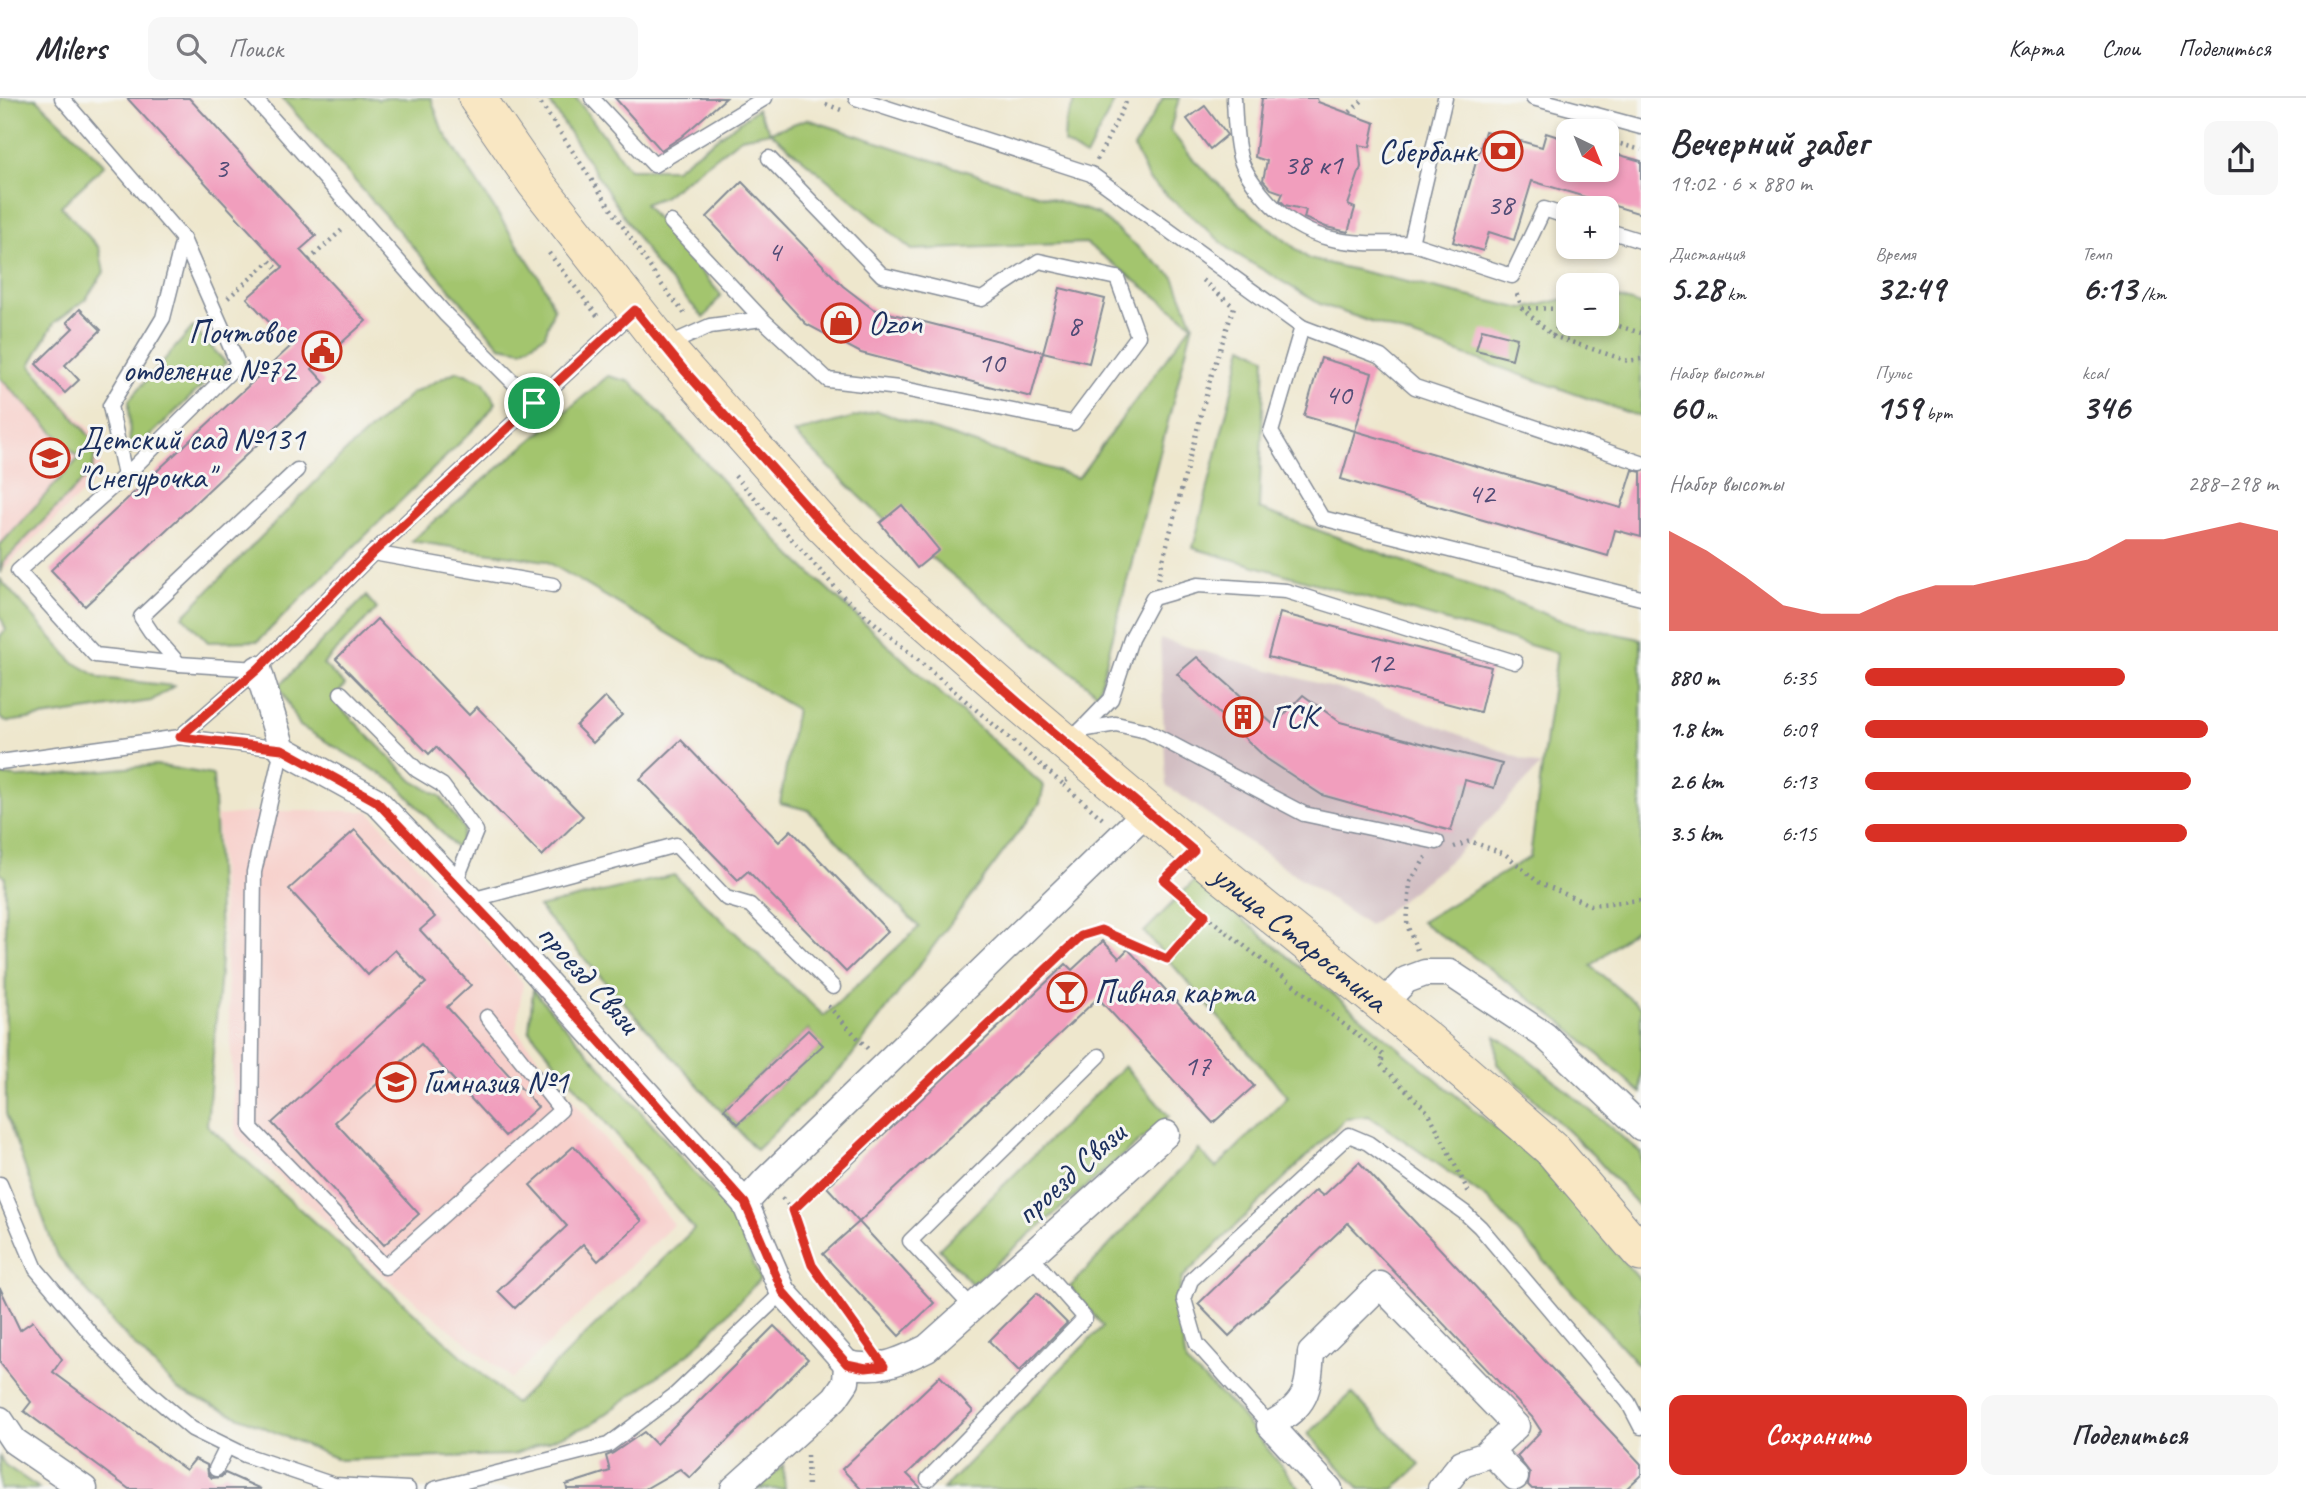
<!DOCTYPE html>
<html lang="ru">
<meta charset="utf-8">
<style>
:root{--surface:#fff;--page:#f7f7f7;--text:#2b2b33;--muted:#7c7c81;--line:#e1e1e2;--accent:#d93025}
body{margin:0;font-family:Caveat,sans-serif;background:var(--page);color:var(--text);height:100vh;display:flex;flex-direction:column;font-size:26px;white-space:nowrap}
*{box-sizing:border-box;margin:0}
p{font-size:23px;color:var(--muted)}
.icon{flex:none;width:38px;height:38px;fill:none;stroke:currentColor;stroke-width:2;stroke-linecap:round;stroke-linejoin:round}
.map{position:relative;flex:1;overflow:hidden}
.panel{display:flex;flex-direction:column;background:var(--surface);width:665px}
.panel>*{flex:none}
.needle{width:46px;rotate:137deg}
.fabs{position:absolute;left:1556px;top:21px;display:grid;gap:14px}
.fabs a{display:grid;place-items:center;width:63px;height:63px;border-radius:14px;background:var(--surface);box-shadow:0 4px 10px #0003;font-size:35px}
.pin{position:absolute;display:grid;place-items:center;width:60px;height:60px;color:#fff;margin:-30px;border:4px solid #fff;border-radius:50%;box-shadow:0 2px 7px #0007}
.round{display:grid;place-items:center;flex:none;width:74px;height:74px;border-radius:14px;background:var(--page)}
.headline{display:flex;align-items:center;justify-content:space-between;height:119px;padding:0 28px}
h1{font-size:38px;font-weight:800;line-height:52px}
.metrics{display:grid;grid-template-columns:repeat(3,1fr);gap:10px;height:119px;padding:7px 28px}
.metrics div{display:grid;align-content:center}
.metrics b{font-size:35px;font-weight:800}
.metrics small{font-size:19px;font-weight:400}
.metrics p{font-size:19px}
.chart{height:196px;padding:14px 28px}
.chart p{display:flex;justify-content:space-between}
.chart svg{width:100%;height:126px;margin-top:7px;fill:var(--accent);opacity:.7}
.button{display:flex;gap:14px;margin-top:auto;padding:14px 28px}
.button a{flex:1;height:80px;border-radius:14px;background:var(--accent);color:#fff;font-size:28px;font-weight:800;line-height:80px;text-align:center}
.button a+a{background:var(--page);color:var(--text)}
ul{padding:0 28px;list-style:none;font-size:23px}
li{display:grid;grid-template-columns:112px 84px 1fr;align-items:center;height:52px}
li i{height:18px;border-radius:9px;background:var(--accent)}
header{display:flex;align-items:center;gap:42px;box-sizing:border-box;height:98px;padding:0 35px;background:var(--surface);border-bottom:2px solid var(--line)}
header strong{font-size:33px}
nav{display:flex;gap:38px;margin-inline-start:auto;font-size:24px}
.search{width:490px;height:63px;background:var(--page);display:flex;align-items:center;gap:18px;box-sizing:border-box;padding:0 24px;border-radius:14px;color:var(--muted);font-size:26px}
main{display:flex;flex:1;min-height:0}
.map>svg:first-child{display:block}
.built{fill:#f7d0cb}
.industrial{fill:#d2bec2}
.green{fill:#a3c56e;stroke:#5f7a66;stroke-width:2;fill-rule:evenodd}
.building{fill:#f19ebd}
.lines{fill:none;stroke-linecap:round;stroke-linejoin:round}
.service-casing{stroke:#848b96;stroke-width:17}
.minor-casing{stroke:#848b96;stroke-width:29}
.secondary-casing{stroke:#848b96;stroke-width:39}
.path{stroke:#848b96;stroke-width:4.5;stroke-dasharray:2 5;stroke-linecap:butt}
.service{stroke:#fff;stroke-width:14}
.minor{stroke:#fff;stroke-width:26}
.secondary{stroke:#f9e7c3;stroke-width:37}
.route-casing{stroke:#fff;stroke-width:14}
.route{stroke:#d93025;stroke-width:9}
.labels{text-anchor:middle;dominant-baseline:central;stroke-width:6;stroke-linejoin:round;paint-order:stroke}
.number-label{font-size:30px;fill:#504b76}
.poi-label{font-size:33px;fill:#1b2f5e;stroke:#f6f6f2;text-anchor:start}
.street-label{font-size:33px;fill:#1b2f5e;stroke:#f6f6f2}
</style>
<header>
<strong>Milers</strong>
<div class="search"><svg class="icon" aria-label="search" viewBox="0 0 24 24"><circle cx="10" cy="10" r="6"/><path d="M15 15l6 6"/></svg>Поиск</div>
<nav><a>Карта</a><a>Слои</a><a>Поделиться</a></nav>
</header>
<main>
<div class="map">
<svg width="1641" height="1391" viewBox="0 0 1641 1391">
<rect width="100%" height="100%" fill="#f6f6f2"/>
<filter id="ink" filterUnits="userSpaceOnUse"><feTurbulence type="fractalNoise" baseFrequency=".0143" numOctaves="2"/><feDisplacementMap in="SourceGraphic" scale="14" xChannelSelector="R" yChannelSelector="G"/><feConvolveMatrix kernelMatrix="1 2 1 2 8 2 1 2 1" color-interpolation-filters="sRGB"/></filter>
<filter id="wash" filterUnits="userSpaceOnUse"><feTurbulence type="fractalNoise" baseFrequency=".00686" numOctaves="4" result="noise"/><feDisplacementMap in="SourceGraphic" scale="28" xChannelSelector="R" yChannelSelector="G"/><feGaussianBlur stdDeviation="1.57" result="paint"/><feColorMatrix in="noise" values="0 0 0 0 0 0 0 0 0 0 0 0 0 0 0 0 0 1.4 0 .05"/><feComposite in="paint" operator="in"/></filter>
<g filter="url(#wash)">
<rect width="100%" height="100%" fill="#eee7cd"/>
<g class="built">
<path d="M0 245 25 265 100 341V378L0 474Z"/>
<path d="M268 713H369L523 885 516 932 674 1126 512 1281 380 1175 236 1037 217 718Z"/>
</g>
<path class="industrial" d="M1160 541 1359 597 1540 668 1451 762 1369 828 1166 687Z"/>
<g class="green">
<path d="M0 0H36L105 67 61 108 99 150 104 174 85 202 54 225 30 267 97 347 92 373 3 464 0 476V447L79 360 0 280Z"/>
<path d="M282 0H376L378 2 381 0H431L442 31 541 182 554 210 545 237 522 252 500 248Z"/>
<path d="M547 0H576L629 71H675L757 11 770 34 807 21 1098 116 1174 179 1193 226 1098 596 878 416 794 335 877 313 1078 380 1192 226 1086 145 912 152 770 34 741 40 663 99 644 106 721 197 704 220 656 168Z"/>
<path d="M1076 0H1116L1086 59 1064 45 1065 26Z"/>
<path d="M1163 0H1179L1170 32 1193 61 1239 106 1309 161 1523 211 1568 200V226H1606L1607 196 1641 207V319L1320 206 1233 154 1149 82 1134 50Z"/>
<path d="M193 229 226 265 130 357 129 302Z"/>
<path d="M1243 248 1265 259 1259 411 1492 495 1573 527 1641 541V826L1591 868 1641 910V995L1565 927 1471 857 1421 824 1530 759 1557 555 1193 450Z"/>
<path d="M457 273 483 283 496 305 481 324 258 543 208 544 183 518 344 355 412 295Z"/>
<path d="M608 278 631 284 792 458 920 577 1044 688 1040 705 847 964 756 1052 538 809 674 777 824 918 919 829 808 712 780 705 796 611 546 463 411 443ZM808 932 822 947 738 1026 724 1011Z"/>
<path d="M0 481 73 564 101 580 174 588 151 603 7 624 0 620V538L6 532 0 517Z"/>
<path d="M366 498 377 511 323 566 345 587 333 602 413 683 440 698 464 731 458 752 396 685 300 628 279 588Z"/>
<path d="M156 667 213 677 221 862 207 1027 515 1306 694 1131 529 932 533 892 733 1118 760 1181 692 1253 592 1326 512 1357 340 1362 179 1293 115 1227 56 1156 6 1016 5 780 0 775V677L24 680Z"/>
<path d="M1195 782 1539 1066 1641 1183V1270L1489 1102 1369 1018 1346 1020 1182 1180 1177 1203 1186 1265 1233 1308 1300 1391H943L1103 1228 1070 1189 1199 1052 1216 1070 1288 999 1144 834Z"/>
<path d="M1496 938 1525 958 1641 1055V1111L1594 1058 1497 966Z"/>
<path d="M1124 968 1169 1018 972 1186 939 1151Z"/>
<path d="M1352 1295 1420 1367 1394 1391H1360L1308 1336Z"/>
<path d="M0 1359 5 1367 40 1391H0Z"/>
<path d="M783 1367 785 1391H756Z"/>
</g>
<g id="blocks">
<g class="building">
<path d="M127 0H189L316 138 300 152 366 223 312 271 324 284 85 508 51 472 291 248 247 200 283 169Z"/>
<path d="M615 0H726L681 39 661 52Z"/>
<path d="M1262 0H1317L1318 4 1375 25 1370 49 1359 47 1361 69 1348 107 1355 110 1348 134 1326 129 1304 120 1306 112 1285 107 1280 102 1283 95 1271 91 1263 82 1267 63 1255 59Z"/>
<path d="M1205 8 1227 37 1210 51 1187 21Z"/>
<path d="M1485 33 1542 49 1546 35 1568 42V72H1606V53L1641 63V116L1532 83 1514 142 1489 134 1483 153 1453 144Z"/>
<path d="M742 84 843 188 873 211 1043 254 1031 299 861 255 806 226 707 119Z"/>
<path d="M1060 190 1105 201 1089 265 1043 254Z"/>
<path d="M80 211 101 232 65 267 79 282 65 295 36 266 73 230 67 224Z"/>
<path d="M1482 231 1517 240 1512 261 1476 252Z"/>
<path d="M1321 260 1372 275 1355 333 1304 318Z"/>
<path d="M1355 333 1621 410 1633 372 1641 374V439L1615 432 1608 458 1341 381Z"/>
<path d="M902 407 939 452 917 470 880 425Z"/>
<path d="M1280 515 1491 569 1480 614 1268 559Z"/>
<path d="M377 521 469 617 477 609 583 718 542 758 436 649 429 656 336 561Z"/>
<path d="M1197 559 1274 627 1303 597 1340 624 1502 666 1494 690 1465 682 1451 733 1322 697 1267 661 1177 576Z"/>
<path d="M605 599 622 617 593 645 576 628Z"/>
<path d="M681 642 779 744 791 732 888 833 846 874 748 773 738 782 640 681Z"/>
<path d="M355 732 435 819 420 832 471 887 447 909 538 1009 505 1038 421 946 335 1024 419 1116 384 1147 272 1025 426 885 395 852 368 877 289 791Z"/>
<path d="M1103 843 1119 860 1128 851 1254 988 1213 1025 1098 900 859 1124 827 1089 1066 866 1072 872Z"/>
<path d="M808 932 823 947 738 1026 724 1011Z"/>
<path d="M574 1048 642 1123 598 1163 583 1146 515 1210 498 1193 567 1128 530 1087Z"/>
<path d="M1359 1064 1641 1366V1377L1626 1391H1532L1528 1387 1530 1375 1517 1358 1541 1333 1532 1319 1348 1125 1229 1238 1198 1206 1316 1092 1323 1098Z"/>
<path d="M859 1124 934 1205 899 1238 823 1156Z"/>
<path d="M0 1190 20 1232 33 1223 62 1261 53 1274 186 1372 195 1361 207 1367 208 1376 212 1380 221 1379 225 1375 261 1391H129L24 1313 31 1304 0 1265Z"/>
<path d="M1037 1195 1067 1225 1019 1273 989 1243Z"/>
<path d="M774 1228 808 1261 690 1380 680 1371 645 1391H567L566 1387 610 1373 606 1358 613 1355 644 1334 656 1346Z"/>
<path d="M940 1278 973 1313 907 1376 922 1391H861L842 1371Z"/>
</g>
</g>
</g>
<g filter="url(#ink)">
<use href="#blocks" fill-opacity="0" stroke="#848b96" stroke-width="2"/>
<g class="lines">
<g class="service-casing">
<g id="service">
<path d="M62 0 183 141 238 266 128 375 18 473 95 557 179 566 258 571"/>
<path d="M254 0 446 217 534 305"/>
<path d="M592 0 654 67 765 0"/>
<path d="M856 0 1091 76 1302 229 1381 259 1415 289 1641 365"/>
<path d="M1234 0C1235 19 1235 40 1240 59 1243 72 1253 85 1261 95 1304 148 1349 146 1411 145L1445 0"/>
<path d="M1533 0 1641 29"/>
<path d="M671 124 762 221"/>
<path d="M1606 132 1641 143"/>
<path d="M1411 145 1512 178 1544 111 1568 119"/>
<path d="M1302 229 1271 334 1322 420 1641 500"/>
<path d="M665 248 710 228 762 221 828 282 899 290 1073 325 1138 238 1117 180 1039 163 982 201 882 177 769 60"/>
<path d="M125 377 110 308 163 220 183 141"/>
<path d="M553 487 373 455 635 212"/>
<path d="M179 566 151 534 141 519 297 372"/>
<path d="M341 595 417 672 442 687 476 733 455 785"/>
<path d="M1081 632 1111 601 1131 541 1153 500 1198 487 1286 493 1515 564"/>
<path d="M1081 632 1116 626 1147 633 1304 716 1437 744"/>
<path d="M180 639 282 651 254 774 251 1030 385 1169 561 1012 487 919"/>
<path d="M0 664 180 639 258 571 373 455"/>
<path d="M471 802 676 747 726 800 750 807 833 889"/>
<path d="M0 1086 36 1171 103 1250 147 1293 192 1331 245 1357 334 1387 408 1391"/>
<path d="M972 1209 910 1143 1099 958"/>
<path d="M1270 1327 1197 1246 1184 1201 1191 1182 1349 1037 1368 1045 1465 1115 1480 1129 1628 1304 1641 1329"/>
<path d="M216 1371 227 1349"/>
<path d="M928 1381 1085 1220 1030 1157"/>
<path d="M434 1391 608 1347 676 1296 783 1194"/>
</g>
</g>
<g class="minor-casing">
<g id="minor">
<path d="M258 571 282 651 376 703 499 832 745 1105 783 1194 847 1266"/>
<path d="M1382 907 1406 882 1425 875H1450L1544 937 1641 1029"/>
<path d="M745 1105 766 1082 1147 713"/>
<path d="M0 1322 14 1343 84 1391"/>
<path d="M1490 1353 1515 1379"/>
<path d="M734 1391 835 1300 846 1284 847 1266C879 1273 899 1264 927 1250L1166 1036"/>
<path d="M1329 1391 1270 1327C1307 1307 1308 1294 1311 1255L1380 1187 1516 1328 1484 1358 1462 1365 1441 1391"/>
</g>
</g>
<g class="secondary-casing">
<g id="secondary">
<path id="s1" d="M477 0 535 84 664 248 823 427 869 473 1019 605 1220 775 1429 944 1552 1051 1641 1155"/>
</g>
</g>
<g class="path">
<path d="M537 0 662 187 687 219"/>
<path d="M826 6 841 12"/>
<path d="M1350 14 1365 0"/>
<path d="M1614 44 1641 52"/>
<path d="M1097 62 1128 0"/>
<path d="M549 155 599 220"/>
<path d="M309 162 344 130"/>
<path d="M1517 196 1522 210 1553 238 1628 263 1641 261"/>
<path d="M228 200 270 163 279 172"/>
<path d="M1522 210 1566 211"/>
<path d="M1606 224 1641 235"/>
<path d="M1553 238 1567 211"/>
<path d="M735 378 843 498 1063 686"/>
<path d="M1158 481 1210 282 1234 209 1202 182"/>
<path d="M1067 682 1063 686 1105 723"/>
<path d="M1454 749 1470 743 1505 756 1538 784 1590 807 1641 802"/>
<path d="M1205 817 1384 958 1380 966 1429 1015 1469 1095"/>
<path d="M1417 852 1407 827 1410 784 1426 759"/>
<path d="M828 908 868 951"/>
<path d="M782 1100 793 1112"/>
<path d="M867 1245 812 1167 793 1112 1081 838 1101 832 1167 861 1205 817 1164 782 1173 774"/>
<path d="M807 1357 808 1391"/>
</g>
<use href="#service" class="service"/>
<use href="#minor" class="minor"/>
<use href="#secondary" class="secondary"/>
</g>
</g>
<g class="lines" filter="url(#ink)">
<g class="route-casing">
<path id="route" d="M635 212 684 272 823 427 869 473 1019 605 1194 753 1164 782 1205 817 1167 861 1101 832 1081 838 793 1112 812 1167 884 1268 866 1270 847 1266 783 1194 745 1105 499 832 376 703 282 651 180 639 258 571 373 455Z"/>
</g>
<use href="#route" class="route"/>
</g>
<defs>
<g id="bank-ring" transform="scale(2.0125)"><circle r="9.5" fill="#f6f6f2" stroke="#c8321e" stroke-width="1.5"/><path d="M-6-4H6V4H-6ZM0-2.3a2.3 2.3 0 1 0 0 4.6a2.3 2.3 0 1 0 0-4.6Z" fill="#c8321e"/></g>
<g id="shop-ring" transform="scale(2.0125)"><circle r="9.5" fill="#f6f6f2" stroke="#c8321e" stroke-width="1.5"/><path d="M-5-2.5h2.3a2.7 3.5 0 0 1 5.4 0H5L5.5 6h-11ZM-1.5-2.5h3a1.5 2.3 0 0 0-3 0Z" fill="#c8321e"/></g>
<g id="civic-ring" transform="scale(2.0125)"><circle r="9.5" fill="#f6f6f2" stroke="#c8321e" stroke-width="1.5"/><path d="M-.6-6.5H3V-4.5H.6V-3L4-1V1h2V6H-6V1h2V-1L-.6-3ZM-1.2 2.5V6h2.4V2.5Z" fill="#c8321e"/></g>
<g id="school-ring" transform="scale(2.0125)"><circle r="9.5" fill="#f6f6f2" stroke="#c8321e" stroke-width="1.5"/><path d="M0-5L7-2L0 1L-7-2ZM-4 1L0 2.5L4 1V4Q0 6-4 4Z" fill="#c8321e"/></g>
<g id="building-ring" transform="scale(2.0125)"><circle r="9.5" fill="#f6f6f2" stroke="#c8321e" stroke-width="1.5"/><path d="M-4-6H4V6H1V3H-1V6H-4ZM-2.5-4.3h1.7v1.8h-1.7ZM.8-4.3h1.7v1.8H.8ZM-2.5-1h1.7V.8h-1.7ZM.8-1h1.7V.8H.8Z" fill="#c8321e"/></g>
<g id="bar-ring" transform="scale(2.0125)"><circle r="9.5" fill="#f6f6f2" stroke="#c8321e" stroke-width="1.5"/><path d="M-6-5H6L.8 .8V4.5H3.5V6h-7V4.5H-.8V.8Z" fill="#c8321e"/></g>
</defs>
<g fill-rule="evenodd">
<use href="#bank-ring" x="1503" y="53"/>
<use href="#shop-ring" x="841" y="225"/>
<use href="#civic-ring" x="322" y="253"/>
<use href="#school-ring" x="50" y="360"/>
<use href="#building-ring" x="1243" y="619"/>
<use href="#bar-ring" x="1067" y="894"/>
<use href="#school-ring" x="396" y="984"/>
</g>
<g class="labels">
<g class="number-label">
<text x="1313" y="66">38 к1</text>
<text x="221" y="69">3</text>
<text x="1500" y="106">38</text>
<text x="774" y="153">4</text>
<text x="1074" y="227">8</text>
<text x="991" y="264">10</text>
<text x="1338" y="296">40</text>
<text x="1481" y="395">42</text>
<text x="1380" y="564">12</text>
<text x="1197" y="967">17</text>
</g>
<g class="poi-label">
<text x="1476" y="53" text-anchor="end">Сбербанк</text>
<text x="868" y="225">Ozon</text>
<text x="295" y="234" text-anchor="end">Почтовое<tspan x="295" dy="38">отделение №72</tspan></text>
<text x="77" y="341">Детский сад №131<tspan x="77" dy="38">"Снегурочка"</tspan></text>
<text x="1270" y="619">ГСК</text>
<text x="1094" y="894">Пивная карта</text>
<text x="423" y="984">Гимназия №1</text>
</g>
<g class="street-label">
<text stroke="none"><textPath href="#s1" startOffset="1181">улица Старостина</textPath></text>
<text transform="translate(589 880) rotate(48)">проезд Связи</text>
<text transform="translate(1070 1075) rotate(-42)">проезд Связи</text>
</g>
</g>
</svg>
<div class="fabs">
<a><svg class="needle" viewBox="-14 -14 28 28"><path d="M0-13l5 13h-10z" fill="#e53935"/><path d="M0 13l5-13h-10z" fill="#7c7c81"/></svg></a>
<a>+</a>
<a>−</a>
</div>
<div class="pin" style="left:534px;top:305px;background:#1e9e55"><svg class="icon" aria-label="arrive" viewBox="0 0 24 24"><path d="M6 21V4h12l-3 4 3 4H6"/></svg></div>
</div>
<section class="panel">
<div class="headline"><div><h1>Вечерний забег</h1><p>19:02 · 6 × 880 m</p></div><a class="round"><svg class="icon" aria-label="share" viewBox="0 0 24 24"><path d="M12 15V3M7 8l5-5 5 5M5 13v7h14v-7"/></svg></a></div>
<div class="metrics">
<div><p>Дистанция</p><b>5.28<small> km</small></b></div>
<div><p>Время</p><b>32:49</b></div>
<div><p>Темп</p><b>6:13<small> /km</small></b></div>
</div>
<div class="metrics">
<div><p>Набор высоты</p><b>60<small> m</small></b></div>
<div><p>Пульс</p><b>159<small> bpm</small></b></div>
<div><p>kcal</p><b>346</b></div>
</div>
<div class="chart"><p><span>Набор высоты</span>288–298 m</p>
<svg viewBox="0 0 160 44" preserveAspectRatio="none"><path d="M0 44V9L10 16L20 25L30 35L40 38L50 38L60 32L70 28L80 28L90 25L100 22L110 19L120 12L130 12L140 9L150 6L160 9V44z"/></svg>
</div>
<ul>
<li><b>880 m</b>6:35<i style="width:63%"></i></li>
<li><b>1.8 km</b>6:09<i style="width:83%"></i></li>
<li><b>2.6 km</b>6:13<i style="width:79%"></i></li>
<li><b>3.5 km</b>6:15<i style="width:78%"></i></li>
</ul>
<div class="button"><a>Сохранить</a><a>Поделиться</a></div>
</section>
</main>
